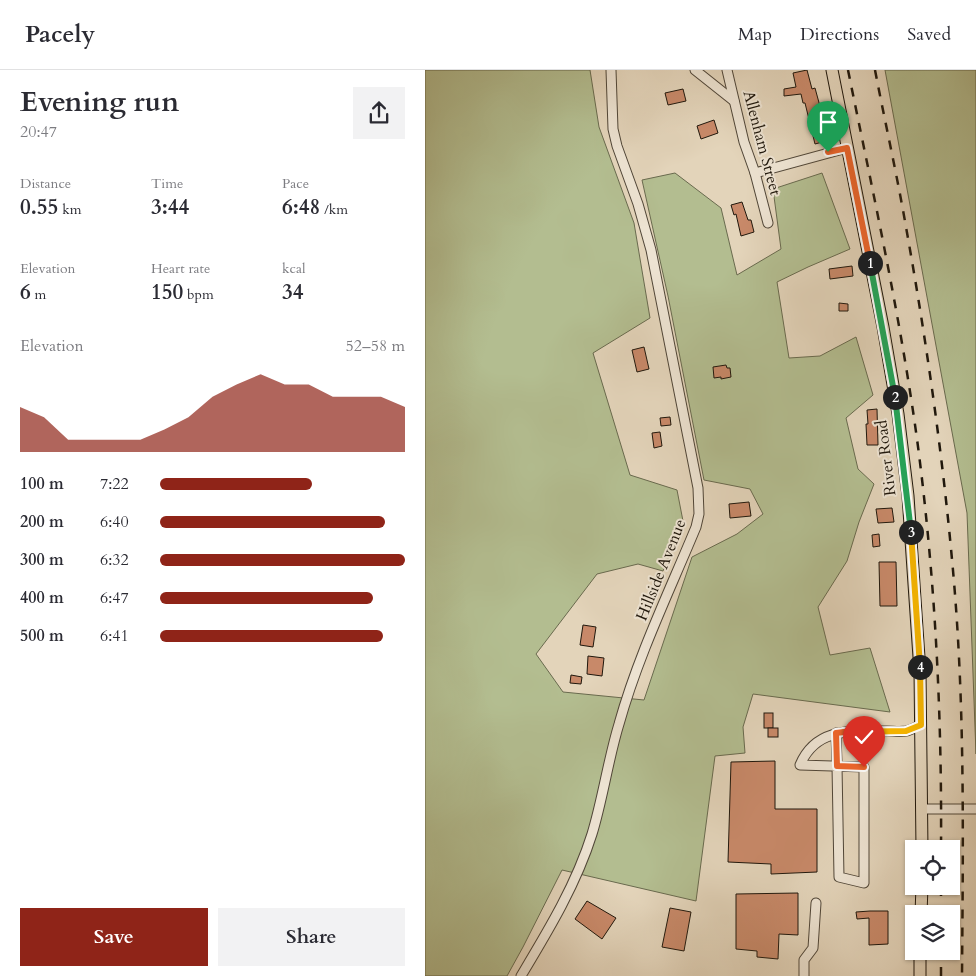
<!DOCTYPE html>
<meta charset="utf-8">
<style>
:root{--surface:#fff;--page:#f2f2f3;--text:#2b2b33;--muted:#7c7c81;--line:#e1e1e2;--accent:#8f2418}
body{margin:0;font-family:Cardo,serif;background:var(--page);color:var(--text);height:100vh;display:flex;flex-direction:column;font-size:19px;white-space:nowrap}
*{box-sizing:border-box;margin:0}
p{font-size:16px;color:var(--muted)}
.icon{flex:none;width:28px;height:28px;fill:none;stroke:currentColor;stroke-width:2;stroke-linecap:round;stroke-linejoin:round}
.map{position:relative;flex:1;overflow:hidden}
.side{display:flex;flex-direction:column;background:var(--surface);width:425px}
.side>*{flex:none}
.buttons{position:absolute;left:480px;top:770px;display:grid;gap:10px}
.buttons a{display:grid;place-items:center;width:55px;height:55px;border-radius:0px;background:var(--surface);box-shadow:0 1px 4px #0004;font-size:25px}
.pin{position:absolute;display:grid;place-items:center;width:42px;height:42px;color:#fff;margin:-51px -21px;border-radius:50% 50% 50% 0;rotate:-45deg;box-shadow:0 0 5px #0007}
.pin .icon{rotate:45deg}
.km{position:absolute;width:25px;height:25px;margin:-12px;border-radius:50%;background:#222;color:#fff;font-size:14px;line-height:25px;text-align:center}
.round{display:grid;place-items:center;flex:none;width:52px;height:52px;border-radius:0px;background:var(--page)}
.head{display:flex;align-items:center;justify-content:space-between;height:85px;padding:0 20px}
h1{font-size:28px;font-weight:600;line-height:38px}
.stats{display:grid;grid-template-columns:repeat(3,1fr);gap:8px;height:85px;padding:5px 20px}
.stats div{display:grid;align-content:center}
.stats b{font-size:21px;font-weight:600}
.stats small{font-size:14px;font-weight:400}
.stats p{font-size:14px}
.chart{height:140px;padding:10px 20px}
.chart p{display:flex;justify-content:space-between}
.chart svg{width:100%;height:90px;margin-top:5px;fill:var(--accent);opacity:.7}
.cta{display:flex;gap:10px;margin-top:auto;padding:10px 20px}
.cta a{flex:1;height:58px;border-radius:0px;background:var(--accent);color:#fff;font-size:20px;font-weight:600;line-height:58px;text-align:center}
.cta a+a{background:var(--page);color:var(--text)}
ul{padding:0 20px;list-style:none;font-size:16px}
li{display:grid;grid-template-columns:80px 60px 1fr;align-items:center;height:38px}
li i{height:12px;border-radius:6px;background:var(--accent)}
header{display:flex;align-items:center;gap:30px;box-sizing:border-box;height:70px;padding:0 25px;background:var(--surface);border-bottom:1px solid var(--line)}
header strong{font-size:24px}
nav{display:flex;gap:28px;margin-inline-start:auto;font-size:18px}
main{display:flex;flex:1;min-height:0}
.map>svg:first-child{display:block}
.green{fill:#b3bd90;stroke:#696a4e}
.building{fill:#c88969;stroke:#1f170c}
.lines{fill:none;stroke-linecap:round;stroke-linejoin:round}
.minor-casing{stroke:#504638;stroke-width:11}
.major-casing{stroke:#1f170c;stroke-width:13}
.minor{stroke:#ede3d2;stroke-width:9}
.major{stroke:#e3d4ba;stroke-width:11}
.rail{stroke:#1f170c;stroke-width:2.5;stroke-dasharray:9 9;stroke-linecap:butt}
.split-1-casing{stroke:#fff;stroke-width:10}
.split-2-casing{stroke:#fff;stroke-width:10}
.split-3-casing{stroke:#fff;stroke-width:10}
.split-4-casing{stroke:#fff;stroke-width:10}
.split-5-casing{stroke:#fff;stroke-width:10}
.split-6-casing{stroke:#fff;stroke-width:10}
.split-1{stroke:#f0652b;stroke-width:6}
.split-2{stroke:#22a559;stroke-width:6}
.split-3{stroke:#22a559;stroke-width:6}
.split-4{stroke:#f5b400;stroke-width:6}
.split-5{stroke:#f5b400;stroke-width:6}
.split-6{stroke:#f0652b;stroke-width:6}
.labels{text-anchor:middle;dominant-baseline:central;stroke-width:4;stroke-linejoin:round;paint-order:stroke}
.street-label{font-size:16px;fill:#1f170c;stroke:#ede3d2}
</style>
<header>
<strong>Pacely</strong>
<nav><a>Map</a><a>Directions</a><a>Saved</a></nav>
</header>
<main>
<section class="side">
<div class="head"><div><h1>Evening run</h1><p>20:47</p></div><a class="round"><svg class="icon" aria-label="share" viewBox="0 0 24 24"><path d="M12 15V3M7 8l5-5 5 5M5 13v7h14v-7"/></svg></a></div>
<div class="stats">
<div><p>Distance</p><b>0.55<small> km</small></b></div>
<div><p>Time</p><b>3:44</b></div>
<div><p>Pace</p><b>6:48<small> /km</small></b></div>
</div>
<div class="stats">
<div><p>Elevation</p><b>6<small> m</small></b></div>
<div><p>Heart rate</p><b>150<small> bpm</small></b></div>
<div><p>kcal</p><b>34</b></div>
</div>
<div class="chart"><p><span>Elevation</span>52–58 m</p>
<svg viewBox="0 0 160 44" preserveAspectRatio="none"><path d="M0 44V22L10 27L20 38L30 38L40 38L50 38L60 33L70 27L80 17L90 11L100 6L110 11L120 11L130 17L140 17L150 17L160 22V44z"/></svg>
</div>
<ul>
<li><b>100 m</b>7:22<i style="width:62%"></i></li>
<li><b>200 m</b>6:40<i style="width:92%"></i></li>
<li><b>300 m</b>6:32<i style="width:100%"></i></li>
<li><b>400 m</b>6:47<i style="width:87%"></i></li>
<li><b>500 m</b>6:41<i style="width:91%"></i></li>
</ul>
<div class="cta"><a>Save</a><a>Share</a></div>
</section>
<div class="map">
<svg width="551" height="906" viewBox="0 0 551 906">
<rect width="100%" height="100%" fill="#e3d4ba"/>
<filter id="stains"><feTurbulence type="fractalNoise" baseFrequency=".004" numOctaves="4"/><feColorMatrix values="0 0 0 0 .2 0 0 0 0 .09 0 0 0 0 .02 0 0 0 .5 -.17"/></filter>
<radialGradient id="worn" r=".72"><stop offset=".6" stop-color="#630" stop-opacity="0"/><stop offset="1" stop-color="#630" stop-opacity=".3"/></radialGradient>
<g class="green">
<path d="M0 0H165L174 57 209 153 225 248 168 283 205 405 252 420 258 451 238 501 213 494 172 504 111 584 138 622 219 630 267 487 312 464 338 444 325 419 279 410 243 226 217 110 250 103 296 138 312 205 356 179 348 119 397 103 425 179 383 197 352 212 364 288 395 286 431 267 448 325 421 348 433 399 449 414 434 452 422 491 393 537 405 585 445 578 465 642 328 624 318 657 320 683 290 686 271 831 137 800 98 877 82 906H0Z"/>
<path d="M460 0H551V684L542 443Z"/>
</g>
<g class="building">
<path d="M382 0 387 19 390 18 396 40 399 53 397 54 401 71 390 74 380 33H378L376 24 359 26V19L371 17 368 3Z"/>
<path d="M258 19 261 31 243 35 240 23Z"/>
<path d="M289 50 293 63 276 69 272 56Z"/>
<path d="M317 132 323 150H326L329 162 316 166 311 144 309 145 306 135Z"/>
<path d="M427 196 428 206 405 209 404 199Z"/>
<path d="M414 233 423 234V241H414Z"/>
<path d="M219 277 224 299 212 302 207 280Z"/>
<path d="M301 295 302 298H305L306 307 296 309V307L289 308 288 297Z"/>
<path d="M452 339 453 375H442L441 354H443L442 340Z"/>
<path d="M245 347 246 355 236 356 235 348Z"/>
<path d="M235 362 237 376 229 378 227 363Z"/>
<path d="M324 432 326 446 305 448 304 434Z"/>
<path d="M467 438 469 452 453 453 451 439Z"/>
<path d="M454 464 455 476 448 477 447 465Z"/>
<path d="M454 492H471L472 536H455Z"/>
<path d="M158 555 171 557 168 577 155 575Z"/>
<path d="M163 586 179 588 177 606 162 604Z"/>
<path d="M146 605 157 607 156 614 145 613Z"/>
<rect x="339" y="643" width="9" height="15"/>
<rect x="343" y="658" width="10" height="9"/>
<path d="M350 691V739H392V802L346 804V794L303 792 306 692Z"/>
<path d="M373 823V865L354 864 353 889 332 887V881L311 879V824Z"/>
<path d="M162 831 191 848 177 869 150 849Z"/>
<path d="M245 838 266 842 259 881 237 877Z"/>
<path d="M445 841H463V874L444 875V848L432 849 431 842Z"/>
</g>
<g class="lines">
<g class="minor-casing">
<g id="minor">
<path d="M270 0 309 31"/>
<path d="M302 0 319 72 330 103 343 153"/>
<path d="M330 103 422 78"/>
<path d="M411 663 412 693V696L414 807 439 813V697L375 695C391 657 427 661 462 661 468 661 475 662 481 661 486 660 491 657 496 655"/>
<path d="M497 739H551"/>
<path d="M96 906C123 861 151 815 167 764 178 728 183 690 194 654 213 586 244 522 271 457L274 444 273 418 226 180 213 134 192 76 188 59 186 0"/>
<path d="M379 906V890L388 878 391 833"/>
</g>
</g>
<g class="major-casing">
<g id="major">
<path d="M407 0 458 257 473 344 483 426 495 602 497 779"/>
<path d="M496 844 497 816"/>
<path d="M495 906V881"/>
</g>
</g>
<use href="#minor" class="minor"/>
<use href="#major" class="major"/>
<g class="rail">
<path d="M423 0C448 123 475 245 492 369 510 505 517 642 516 779"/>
<path d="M450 0C460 52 472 105 481 157 502 274 519 394 529 512 540 643 538 775 537 906"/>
<path d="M516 844V816"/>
<path d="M516 906V881"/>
</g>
</g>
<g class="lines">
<g class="split-1-casing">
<path id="split-1" d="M403 82 422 78 445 193"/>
</g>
<g class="split-2-casing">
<path id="split-2" d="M445 193 470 327"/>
</g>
<g class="split-3-casing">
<path id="split-3" d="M470 327 486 462"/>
</g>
<g class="split-4-casing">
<path id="split-4" d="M486 462 495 597"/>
</g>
<g class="split-5-casing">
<path id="split-5" d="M419 662 481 661 496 655 495 597"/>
</g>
<g class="split-6-casing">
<path id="split-6" d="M419 662 411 663 412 696 439 697"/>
</g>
<use href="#split-1" class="split-1"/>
<use href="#split-2" class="split-2"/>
<use href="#split-3" class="split-3"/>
<use href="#split-4" class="split-4"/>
<use href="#split-5" class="split-5"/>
<use href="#split-6" class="split-6"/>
</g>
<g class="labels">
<g class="street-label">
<text transform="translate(337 73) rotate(75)">Allenham Street</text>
<text transform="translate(461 388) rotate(-97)">River Road</text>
<text transform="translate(236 500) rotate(-68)">Hillside Avenue</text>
</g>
</g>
<rect width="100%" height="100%" filter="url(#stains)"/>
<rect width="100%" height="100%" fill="url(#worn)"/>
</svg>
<div class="buttons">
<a><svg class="icon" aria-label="locate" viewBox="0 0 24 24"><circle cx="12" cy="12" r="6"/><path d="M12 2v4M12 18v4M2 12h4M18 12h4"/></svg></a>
<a><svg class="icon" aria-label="layers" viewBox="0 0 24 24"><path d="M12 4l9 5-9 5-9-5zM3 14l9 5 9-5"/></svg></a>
</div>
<div class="pin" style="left:403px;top:82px;background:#1e9e55"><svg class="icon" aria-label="arrive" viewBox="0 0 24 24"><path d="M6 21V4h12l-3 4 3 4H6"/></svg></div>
<div class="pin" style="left:439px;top:697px;background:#d93025"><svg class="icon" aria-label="check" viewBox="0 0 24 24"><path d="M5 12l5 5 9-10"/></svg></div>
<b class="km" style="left:445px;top:193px">1</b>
<b class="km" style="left:470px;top:327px">2</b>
<b class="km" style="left:486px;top:462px">3</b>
<b class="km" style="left:495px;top:597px">4</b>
</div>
</main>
